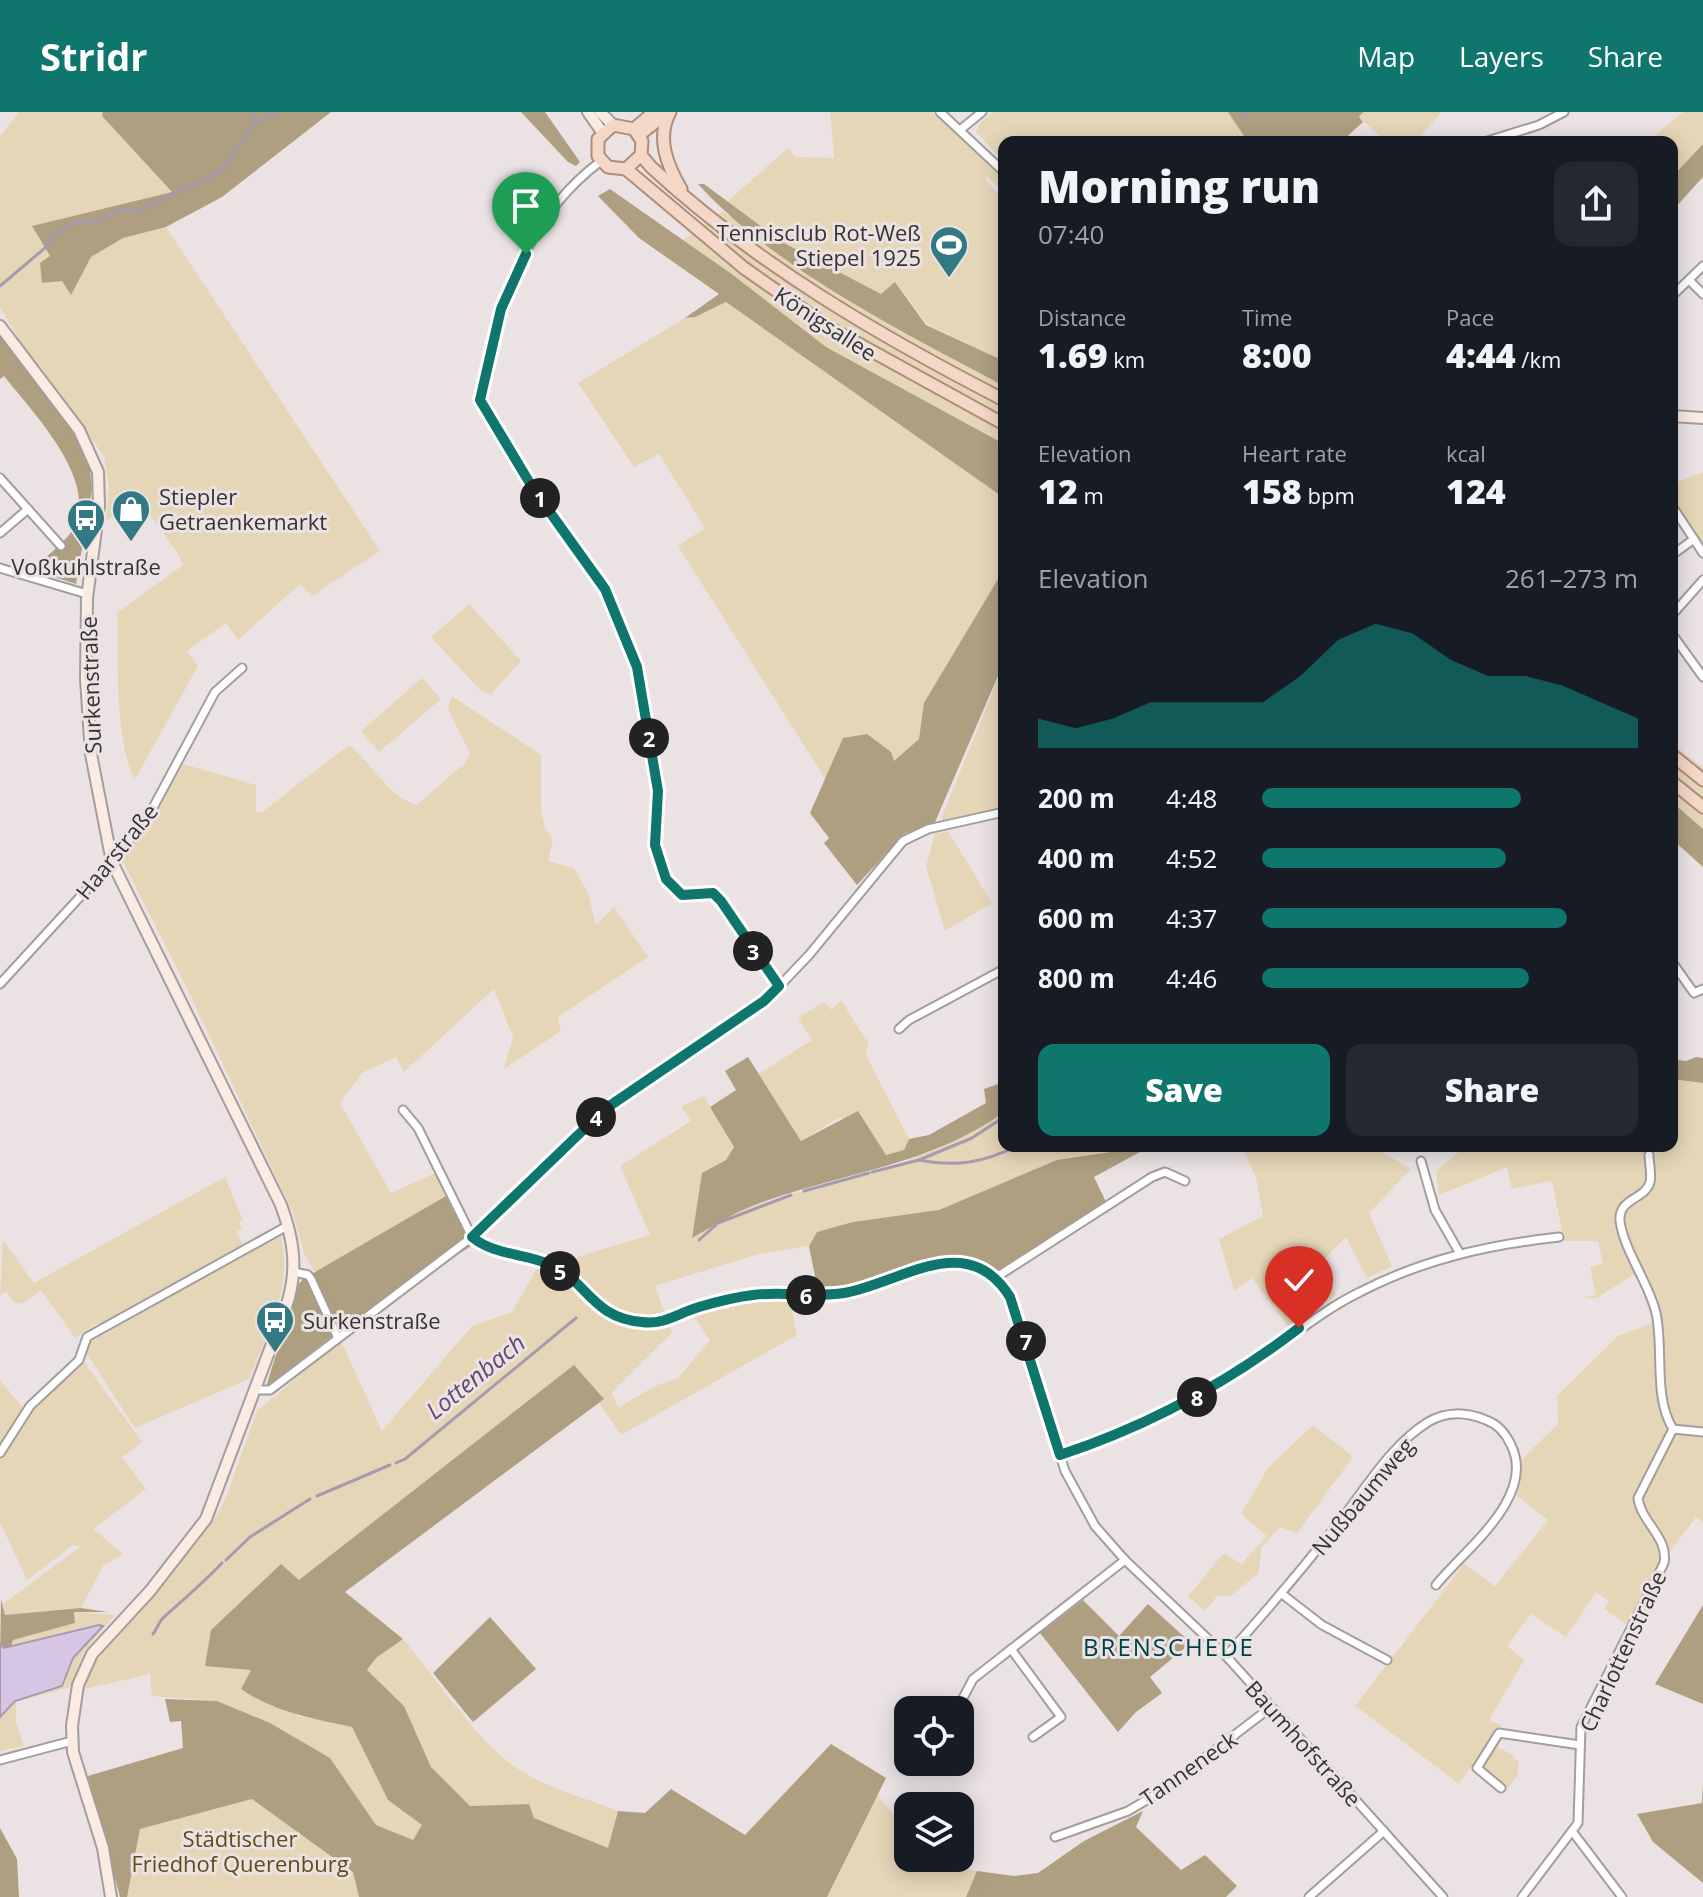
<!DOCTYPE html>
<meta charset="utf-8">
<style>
:root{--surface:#171b24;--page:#242831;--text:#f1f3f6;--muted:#9ea1a6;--accent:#0f766e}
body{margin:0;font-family:"Open Sans",sans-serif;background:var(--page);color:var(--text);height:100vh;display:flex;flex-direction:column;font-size:30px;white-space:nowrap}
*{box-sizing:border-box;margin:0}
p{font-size:26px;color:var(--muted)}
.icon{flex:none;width:44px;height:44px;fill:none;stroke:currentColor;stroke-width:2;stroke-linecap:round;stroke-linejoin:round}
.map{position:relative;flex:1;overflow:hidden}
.details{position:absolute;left:998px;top:24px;width:680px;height:1016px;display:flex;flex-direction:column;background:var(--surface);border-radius:16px;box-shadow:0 4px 20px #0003}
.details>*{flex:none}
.fabs{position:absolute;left:894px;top:1584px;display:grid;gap:16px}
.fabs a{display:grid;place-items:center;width:80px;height:80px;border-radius:16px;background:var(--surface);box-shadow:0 4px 20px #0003;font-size:40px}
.pin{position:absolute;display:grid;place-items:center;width:68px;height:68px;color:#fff;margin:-82px -34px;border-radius:50% 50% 50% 0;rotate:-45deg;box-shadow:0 0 8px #0007}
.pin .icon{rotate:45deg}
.km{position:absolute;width:40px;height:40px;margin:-20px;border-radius:50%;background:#222;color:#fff;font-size:22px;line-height:40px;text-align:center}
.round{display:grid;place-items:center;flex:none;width:84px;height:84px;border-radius:16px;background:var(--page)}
.summary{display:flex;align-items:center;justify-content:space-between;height:136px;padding:0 40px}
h1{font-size:44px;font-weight:800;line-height:60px}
.figures{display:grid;grid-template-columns:repeat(3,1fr);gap:12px;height:136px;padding:8px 40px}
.figures div{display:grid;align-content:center}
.figures b{font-size:34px;font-weight:800}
.figures small{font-size:22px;font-weight:400}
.figures p{font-size:22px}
.chart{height:224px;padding:16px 40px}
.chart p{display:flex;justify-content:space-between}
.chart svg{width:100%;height:144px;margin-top:8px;fill:var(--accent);opacity:.7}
.primary-button{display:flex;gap:16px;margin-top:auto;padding:16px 40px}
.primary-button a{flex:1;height:92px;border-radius:16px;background:var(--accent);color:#fff;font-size:32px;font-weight:800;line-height:92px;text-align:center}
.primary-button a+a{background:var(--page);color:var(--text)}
ul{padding:0 40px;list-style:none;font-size:26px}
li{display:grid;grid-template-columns:128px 96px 1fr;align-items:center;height:60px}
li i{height:20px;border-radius:10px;background:var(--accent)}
header{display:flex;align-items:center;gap:48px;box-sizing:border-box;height:112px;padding:0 40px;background:var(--accent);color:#fff}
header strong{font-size:38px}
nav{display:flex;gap:44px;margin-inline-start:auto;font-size:28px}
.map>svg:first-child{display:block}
.green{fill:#e5d6b8}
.forest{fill:#ae9f81}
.water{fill:#d6c6e4;stroke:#a69aaf;stroke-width:2}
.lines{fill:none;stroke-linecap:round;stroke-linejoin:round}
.stream{stroke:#a69aaf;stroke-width:3}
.street-casing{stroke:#a49d9d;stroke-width:11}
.secondary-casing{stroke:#a49d9d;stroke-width:14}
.primary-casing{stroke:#af8d7a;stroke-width:15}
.street{stroke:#fff;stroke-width:7}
.secondary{stroke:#faebe3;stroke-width:10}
.primary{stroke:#f5d7c7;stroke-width:11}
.route-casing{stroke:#fff;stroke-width:16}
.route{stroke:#0f766e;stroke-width:10}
.labels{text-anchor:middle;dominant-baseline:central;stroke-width:6;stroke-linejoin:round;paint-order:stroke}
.poi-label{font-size:22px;fill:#373333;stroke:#ebe3e3;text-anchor:start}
.street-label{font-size:22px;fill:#373333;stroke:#ebe3e3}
.park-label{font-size:22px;fill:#614b16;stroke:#ebe3e3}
.water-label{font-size:24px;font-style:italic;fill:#614974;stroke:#ebe3e3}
.neighbourhood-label{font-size:24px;letter-spacing:2px;fill:#004149;stroke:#ebe3e3}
</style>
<header>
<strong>Stridr</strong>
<nav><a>Map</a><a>Layers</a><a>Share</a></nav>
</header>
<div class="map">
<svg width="1703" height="1785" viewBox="0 0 1703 1785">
<rect width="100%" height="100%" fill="#ebe3e3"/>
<g class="green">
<path d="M19 0H103L102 4 172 80 33 114 71 182 91 145 123 125 166 115 380 439 312 484 300 472 238 528 226 511 187 539 198 554 134 669C114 617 119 556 117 501L183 453 177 440 139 388 106 409 109 375 104 344 21 231 0 195V24Z"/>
<path d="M830 0H932L1004 65V81L988 65 985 67 1004 89V249L927 212 896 170 881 182 782 130 727 90 788 36 795 45 834 46Z"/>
<path d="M994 0H1228L1248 30H1004V50L976 20 981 10Z"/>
<path d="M1363 0H1441L1416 30H1386L1359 5Z"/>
<path d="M1683 0H1703V32L1672 65V30H1647Z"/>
<path d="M723 99C810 168 906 222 1004 274V332L826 235 682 129Z"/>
<path d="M726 190 1004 386V457L925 591 919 627 894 650 844 626 826 668 678 434 705 416 659 342 634 355 578 271 685 206 695 205Z"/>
<path d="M1703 360V432L1672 384V377L1678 370Z"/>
<path d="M469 492 521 549 490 583 480 578 431 525Z"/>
<path d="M1004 552 1001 638 1004 695 943 709 941 707Z"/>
<path d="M422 566 441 587 379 640 361 619Z"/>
<path d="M452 584 541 643V699L545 716 553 728 548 749 574 756 588 781 596 813 614 795 648 845 558 905 561 919 504 957 513 925 494 877 404 960 396 945 362 961 340 991 391 1081 435 1061 446 1084 316 1161 305 1144 293 1101 185 872 120 744 151 708 183 652 256 673V700H262L349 633C373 652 387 684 417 693L466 650 470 641 448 597Z"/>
<path d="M1672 632 1703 655V717L1672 690Z"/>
<path d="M948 719 992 791 945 819 926 754 935 722Z"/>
<path d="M841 888 866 928 869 927 866 943 909 1027 904 1038 886 1043 840 1005 801 1029 759 962 812 928 798 906 823 890 832 898Z"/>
<path d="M1672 967 1703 971V1410L1696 1405 1672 1437 1632 1516 1604 1497 1609 1489 1596 1480 1566 1525 1531 1502 1507 1534 1524 1548 1489 1608 1501 1613 1459 1672 1355 1594 1464 1452 1495 1474 1548 1408 1517 1384 1522 1347 1558 1312 1557 1284 1618 1224 1653 1211 1637 1160 1597 1186H1581L1596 1183 1590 1155 1603 1152 1598 1129H1564L1552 1069 1512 1077 1507 1055 1439 1083 1436 1059 1461 1038 1460 1034H1672Z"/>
<path d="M704 984 734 1035 726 1048 702 1061 693 1125 751 1094 902 1051 1004 1000V1034H1152L1057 1048 939 1098 817 1120 809 1134 755 1143 655 1174 672 1221 612 1280 618 1296 657 1273 677 1267 710 1228 691 1200 761 1184 789 1185 797 1223 621 1323 599 1291 604 1287 298 1468 281 1453 251 1483 252 1558 298 1604 352 1615 388 1688 423 1713 413 1729 376 1713 330 1646 217 1589 152 1584 150 1562 85 1577 92 1553 214 1407 225 1388 257 1299 341 1229 382 1319 472 1214 512 1200 539 1153 554 1159 580 1144 650 1123 620 1054 691 1009 681 995Z"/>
<path d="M1241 1034H1378L1376 1037 1411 1057 1369 1101 1392 1154 1367 1166 1346 1125 1319 1152 1336 1183 1288 1214 1252 1166 1234 1179 1219 1127 1263 1104 1256 1065Z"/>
<path d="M225 1065 243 1108 239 1110 242 1117 236 1120 245 1136 105 1213 96 1212 75 1226 41 1178 22 1192 14 1190 6 1179 0 1184 3 1128 34 1171Z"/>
<path d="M280 1121C295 1171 268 1220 249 1267L135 1316 87 1242 89 1231Z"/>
<path d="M84 1250 142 1330 122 1345 146 1377 93 1417 123 1442 103 1454 81 1496 4 1503 3 1492 81 1434 73 1433 27 1468 0 1410V1342L21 1306Z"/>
<path d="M0 1268 24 1297 0 1336Z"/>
<path d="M1313 1313 1353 1345 1297 1421 1280 1415 1262 1434 1258 1462 1230 1484H1217L1205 1499 1188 1484 1224 1441 1241 1452 1267 1424 1241 1402 1268 1356Z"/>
<path d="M74 1500 115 1503 84 1540 70 1575 16 1590V1611L24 1634 0 1639V1552L8 1547 13 1528 75 1511Z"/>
<path d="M403 1527C436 1566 471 1621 511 1652 541 1675 584 1685 618 1699L608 1736 534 1706 529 1692 470 1694 431 1655 404 1594 367 1558 376 1546Z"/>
<path d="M1495 1634 1511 1642 1519 1651 1517 1664 1508 1677 1483 1656Z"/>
<path d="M876 1681 908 1721V1746H934L945 1755 977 1759 966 1785H827Z"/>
<path d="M253 1687 353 1760 359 1785H127L140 1717Z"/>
</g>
<g class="forest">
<path d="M103 0H331L222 85 166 115 123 126 91 145 71 183 62 169 42 171 40 151 50 144 32 114 172 80 102 4Z"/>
<path d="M521 0H545L580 50 576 54 568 50Z"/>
<path d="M1228 0H1363L1359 5 1363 10 1341 30H1248Z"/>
<path d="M1703 32V65L1672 99V65Z"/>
<path d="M698 72H704L782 130 881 182 895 170 926 213 1004 249V274C903 220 775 157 698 72Z"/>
<path d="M610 77 733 163 826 235 1004 332V386L726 190 695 205 685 206 719 182 639 126 598 84Z"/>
<path d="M0 220 88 342 92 377 76 472 32 458C44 446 62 433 72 419 102 370 32 300 4 264L0 267Z"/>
<path d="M1004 457V550L935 710 904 722 857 773 824 731 829 726 810 701 843 626 867 622 891 640 894 649 919 627 924 591Z"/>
<path d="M1672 690 1703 717V755L1672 727Z"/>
<path d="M748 945 801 1029 858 999 886 1043 904 1038 909 1027 929 1023 986 991 984 977 1004 970V1000C928 1055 837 1061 752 1094 732 1102 712 1115 692 1126L702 1061 726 1048 734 1035 710 995 736 978 725 959Z"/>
<path d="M1696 945 1703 946V971L1672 967V947L1686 949Z"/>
<path d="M1151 1034 1094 1065 1106 1090 996 1159C985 1156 972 1148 960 1148 917 1145 866 1176 818 1179L809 1134 817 1120 853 1110 939 1098 1057 1048Z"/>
<path d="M446 1084 471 1134 332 1224 266 1275 297 1174 303 1167Z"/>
<path d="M574 1253 604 1287 345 1480 403 1527 376 1546 367 1558 404 1594 431 1655 470 1694 529 1692 534 1706 608 1736 618 1699 645 1701 671 1677 745 1723 831 1632 886 1666 827 1785H359L353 1760 252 1687 140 1717 127 1785H120L88 1664 183 1636 181 1609 170 1610 165 1587 217 1589 270 1611 330 1646 376 1713 413 1728 422 1713 388 1688 352 1615C313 1607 274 1600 241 1577L251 1558 205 1554 211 1518 281 1452 299 1468Z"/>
<path d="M1 1487 5 1503 81 1496 107 1500H74L75 1511 13 1528 8 1547 0 1552Z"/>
<path d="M1083 1488 1119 1524 1148 1492 1191 1531 1150 1565 1162 1581 1136 1600 1118 1620 1040 1521Z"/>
<path d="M1703 1493V1592L1655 1572Z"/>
<path d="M490 1505 536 1557 473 1610 433 1561Z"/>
<path d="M1703 1671V1771L1653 1730 1637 1702 1702 1691Z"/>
<path d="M1143 1699 1136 1715 1181 1758 1205 1743 1237 1774 1226 1785H966L977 1759 1014 1764 1038 1761 1084 1729Z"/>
<path d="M0 1716 17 1747 19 1785H0Z"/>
</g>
<path class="water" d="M99 1513 103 1514 73 1546 62 1574 15 1589 0 1605V1532L4 1536Z"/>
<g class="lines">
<g class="stream">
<path d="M251 0 256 11"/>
<path d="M1243 8 1246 0"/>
<path d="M0 174 45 136 56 121 75 110H97L119 98H140L220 60 256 11 276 0"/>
<path d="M919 1048C956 1055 983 1051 1017 1034"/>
<path d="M872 1060 919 1048 972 1026 1004 1005"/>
<path d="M804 1079 869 1061"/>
<path d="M718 1111 791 1083"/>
<path d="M699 1128 716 1113"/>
<path d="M396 1351 405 1347 576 1206"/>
<path d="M317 1384 390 1353"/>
<path d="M226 1448 250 1425 310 1387"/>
<path d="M153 1522C157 1517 159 1510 163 1506 183 1488 202 1472 222 1451"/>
</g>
<g class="street-casing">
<g id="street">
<path d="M940 0 1004 60"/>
<path d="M960 18 982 0"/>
<path d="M1484 30 1539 13 1564 0"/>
<path d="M601 49C522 108 499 195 480 288L534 378 599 467 637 555 658 679 655 733 666 767 682 783 713 781 721 789 779 874"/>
<path d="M1689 168 1703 182"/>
<path d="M1672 184 1703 154"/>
<path d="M0 366 61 434"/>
<path d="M1672 394 1703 441"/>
<path d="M0 421 28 397"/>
<path d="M1672 443 1694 427"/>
<path d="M0 456 87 482"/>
<path d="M1672 503 1703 468"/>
<path d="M1672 522 1703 565"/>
<path d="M1672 850 1694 881 1703 877"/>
<path d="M0 872 112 750 148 705 215 580 242 556"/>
<path d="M899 917 909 908 1004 857"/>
<path d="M403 998 418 1016 472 1125 508 1142 552 1153 601 1196 631 1209 665 1210 696 1196 752 1183 844 1181 925 1154 960 1151 992 1163 1002 1173 1017 1203 1065 1359 1095 1414 1125 1448 1226 1544 1443 1785"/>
<path d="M1649 1043C1649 1051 1652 1062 1650 1070 1645 1088 1618 1086 1620 1109 1624 1139 1649 1171 1656 1201 1664 1237 1653 1285 1673 1317"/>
<path d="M1421 1049 1435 1098 1459 1140"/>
<path d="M294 1160 308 1163 311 1167 337 1224"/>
<path d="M995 1166 1152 1065 1165 1060 1185 1069"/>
<path d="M255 1278H270L472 1125 605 997 769 885 809 843 903 729 928 717 1004 700"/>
<path d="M1673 1317 1703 1320"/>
<path d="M0 1341 30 1294 79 1248 87 1225 289 1113"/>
<path d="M1060 1343C1127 1322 1189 1292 1248 1254 1286 1230 1319 1200 1360 1180 1424 1147 1488 1133 1559 1125"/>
<path d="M1282 1482 1322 1513 1387 1548"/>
<path d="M1011 1537 1061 1605 1033 1625"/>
<path d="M1226 1544C1266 1500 1303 1456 1340 1409 1366 1376 1391 1333 1428 1310 1446 1299 1467 1300 1486 1308 1497 1312 1506 1322 1511 1333 1537 1385 1464 1438 1436 1473"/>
<path d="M963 1586 973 1567 1125 1448"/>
<path d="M0 1648 72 1629"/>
<path d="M1501 1676 1477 1656 1499 1621 1580 1633"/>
<path d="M1572 1719 1622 1785"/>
<path d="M1055 1725 1128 1699 1160 1680 1271 1595"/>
<path d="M1309 1785 1384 1719"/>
<path d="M1522 1785 1578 1711 1581 1615 1664 1451C1669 1426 1641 1410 1638 1386L1673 1317"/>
</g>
</g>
<g class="secondary-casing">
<g id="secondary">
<path d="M588 0 602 20"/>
<path d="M600 0 613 13"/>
<path d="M0 214 79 318 98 360 99 394 87 486 86 567 91 642 112 750 281 1093C294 1128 298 1157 287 1192L206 1407 150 1479 92 1542 78 1573 72 1614 73 1640 103 1736 111 1785"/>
<path d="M1672 304 1703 306"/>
</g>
</g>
<g class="primary-casing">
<g id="primary">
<path d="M670 0C656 26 667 53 681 77"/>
<path d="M634 17 654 0"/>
<path d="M639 23 667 1"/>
<path d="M641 43 626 57 608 55 598 44V27L613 13 634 17 642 29 641 43 651 55C756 152 878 223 1004 288"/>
<path d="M626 57 744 156 828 215 1004 312"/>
<path d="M1672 643 1703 668"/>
<path d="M1672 670 1703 695"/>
</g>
</g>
<use href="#street" class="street"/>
<use href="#secondary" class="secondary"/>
<use href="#primary" class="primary"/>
</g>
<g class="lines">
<g class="route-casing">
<path id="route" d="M526 142 501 197 480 288 534 378 605 477 637 555 658 679 655 733 666 767 682 783 713 781 721 789 779 874 764 889 605 997 472 1125C495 1144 526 1141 551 1153 587 1169 592 1206 642 1210 665 1213 678 1201 699 1195 716 1190 735 1185 753 1183 783 1179 814 1186 844 1181 901 1171 967 1116 1010 1185L1060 1343C1148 1314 1226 1272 1299 1216"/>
</g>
<use href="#route" class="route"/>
</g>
<defs>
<g id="stadium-pin" transform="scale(2)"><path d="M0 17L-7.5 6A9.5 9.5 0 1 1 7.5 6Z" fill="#327983" stroke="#ebe3e3"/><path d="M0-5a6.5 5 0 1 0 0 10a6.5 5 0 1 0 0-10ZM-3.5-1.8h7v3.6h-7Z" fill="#fff"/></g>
<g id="shop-pin" transform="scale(2)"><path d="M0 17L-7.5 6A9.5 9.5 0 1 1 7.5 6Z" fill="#327983" stroke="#ebe3e3"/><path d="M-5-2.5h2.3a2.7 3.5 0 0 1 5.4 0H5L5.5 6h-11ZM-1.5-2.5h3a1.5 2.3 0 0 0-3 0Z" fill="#fff"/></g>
<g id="bus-pin" transform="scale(2)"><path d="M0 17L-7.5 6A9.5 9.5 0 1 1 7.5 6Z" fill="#327983" stroke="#ebe3e3"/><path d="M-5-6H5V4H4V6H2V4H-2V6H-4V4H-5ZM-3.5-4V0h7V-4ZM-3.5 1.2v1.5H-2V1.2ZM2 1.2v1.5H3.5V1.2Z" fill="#fff"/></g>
</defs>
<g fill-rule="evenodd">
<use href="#stadium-pin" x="949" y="133"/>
<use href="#shop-pin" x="131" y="397"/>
<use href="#bus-pin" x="86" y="406"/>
<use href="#bus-pin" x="275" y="1208"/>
</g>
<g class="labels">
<g class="poi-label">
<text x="921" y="120" text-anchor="end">Tennisclub Rot-Weß<tspan x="921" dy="25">Stiepel 1925</tspan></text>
<text x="159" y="384">Stiepler<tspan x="159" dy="25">Getraenkemarkt</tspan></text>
<text x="86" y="454" text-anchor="middle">Voßkuhlstraße</text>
<text x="303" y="1208">Surkenstraße</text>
</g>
<g class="street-label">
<text transform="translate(826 211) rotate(33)">Königsallee</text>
<text transform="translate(90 573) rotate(-92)">Surkenstraße</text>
<text transform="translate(116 739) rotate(-51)">Haarstraße</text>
<text transform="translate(1362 1384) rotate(-50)">Nußbaumweg</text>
<text transform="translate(1622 1539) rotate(-65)">Charlottenstraße</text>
<text transform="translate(1304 1631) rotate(48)">Baumhofstraße</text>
<text transform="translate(1188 1656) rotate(-35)">Tanneneck</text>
</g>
<g class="park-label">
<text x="240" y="1726">Städtischer<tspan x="240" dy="25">Friedhof Querenburg</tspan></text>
</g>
<g class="water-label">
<text transform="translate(475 1264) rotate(-39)">Lottenbach</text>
</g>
<g class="neighbourhood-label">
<text x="1169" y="1534">BRENSCHEDE</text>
</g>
</g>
</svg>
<div class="fabs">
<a><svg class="icon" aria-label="locate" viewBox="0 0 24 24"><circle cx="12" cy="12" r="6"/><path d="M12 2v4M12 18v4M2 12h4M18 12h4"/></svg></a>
<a><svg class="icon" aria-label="layers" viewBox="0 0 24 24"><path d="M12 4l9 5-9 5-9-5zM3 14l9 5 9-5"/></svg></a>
</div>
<div class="pin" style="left:526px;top:142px;background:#1e9e55"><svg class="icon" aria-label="arrive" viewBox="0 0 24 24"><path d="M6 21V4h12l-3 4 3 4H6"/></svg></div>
<div class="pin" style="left:1299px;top:1216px;background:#d93025"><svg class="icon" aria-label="check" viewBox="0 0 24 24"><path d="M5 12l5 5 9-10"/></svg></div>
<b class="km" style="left:540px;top:386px">1</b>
<b class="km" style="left:649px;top:626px">2</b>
<b class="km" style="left:753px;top:839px">3</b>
<b class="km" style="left:596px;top:1005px">4</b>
<b class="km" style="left:560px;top:1159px">5</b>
<b class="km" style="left:806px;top:1183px">6</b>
<b class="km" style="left:1026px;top:1229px">7</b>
<b class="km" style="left:1197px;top:1285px">8</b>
<section class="details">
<div class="summary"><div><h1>Morning run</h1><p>07:40</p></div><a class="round"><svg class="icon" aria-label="share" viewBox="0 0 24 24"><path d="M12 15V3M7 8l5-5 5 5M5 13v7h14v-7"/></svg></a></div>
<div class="figures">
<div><p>Distance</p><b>1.69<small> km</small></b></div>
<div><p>Time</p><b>8:00</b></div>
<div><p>Pace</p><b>4:44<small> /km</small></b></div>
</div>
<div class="figures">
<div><p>Elevation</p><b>12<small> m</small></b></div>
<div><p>Heart rate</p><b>158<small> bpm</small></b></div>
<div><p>kcal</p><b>124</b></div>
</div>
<div class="chart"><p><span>Elevation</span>261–273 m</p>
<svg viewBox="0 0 160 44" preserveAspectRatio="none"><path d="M0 44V35L10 38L20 35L30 30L40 30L50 30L60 30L70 22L80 11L90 6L100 9L110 17L120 22L130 22L140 25L150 30L160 35V44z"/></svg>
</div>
<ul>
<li><b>200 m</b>4:48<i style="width:69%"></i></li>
<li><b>400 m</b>4:52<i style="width:65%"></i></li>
<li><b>600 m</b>4:37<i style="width:81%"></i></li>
<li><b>800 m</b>4:46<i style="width:71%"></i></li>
</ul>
<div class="primary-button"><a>Save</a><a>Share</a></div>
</section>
</div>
